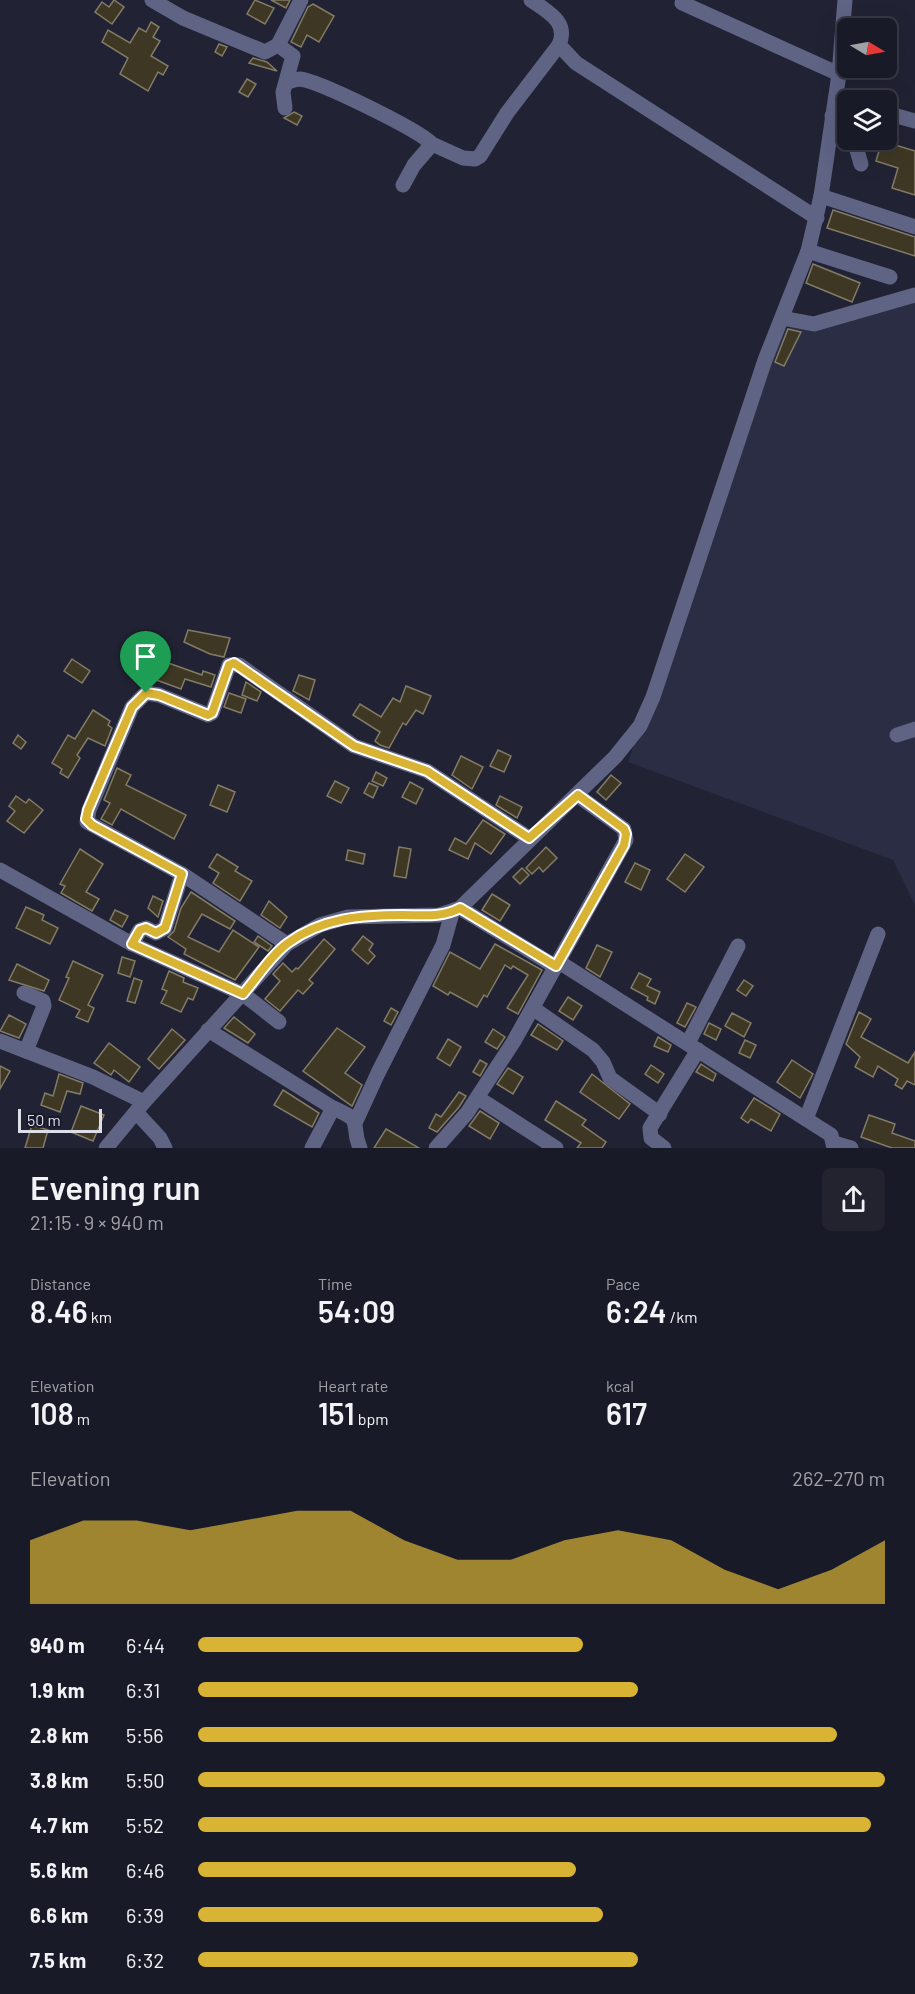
<!DOCTYPE html>
<meta charset="utf-8">
<style>
:root{--surface:#191a27;--page:#22232f;--text:#f1f3f6;--muted:#9fa1a7;--line:#373844;--accent:#d9b334}
body{margin:0;font-family:Barlow,sans-serif;background:var(--page);color:var(--text);height:100vh;display:flex;flex-direction:column;font-size:22px;white-space:nowrap}
*{box-sizing:border-box;margin:0}
p{font-size:20px;color:var(--muted)}
.icon{flex:none;width:33px;height:33px;fill:none;stroke:currentColor;stroke-width:2;stroke-linecap:round;stroke-linejoin:round}
.map{position:relative;height:1148px;overflow:hidden}
.side{display:flex;flex-direction:column;background:var(--surface);flex:1}
.side>*{flex:none}
.needle{width:39px;rotate:100deg}
.controls{position:absolute;left:837px;top:18px;display:grid;gap:12px}
.controls a{display:grid;place-items:center;width:60px;height:60px;border-radius:9px;background:var(--surface);box-shadow:0 6px 24px #0002,0 0 0 2px var(--line);font-size:30px}
.scale{position:absolute;left:18px;bottom:15px;width:84px;box-sizing:border-box;padding-left:6px;border:3px solid #dcdeea;border-top:0;font-size:16px;line-height:21px;white-space:nowrap;color:#dcdeea;-webkit-text-stroke:4px #18192a;paint-order:stroke}
.pin{position:absolute;display:grid;place-items:center;width:51px;height:51px;color:#fff;margin:-62px -26px;border-radius:50% 50% 50% 0;rotate:-45deg;box-shadow:0 0 6px #0007}
.pin .icon{rotate:45deg}
.round{display:grid;place-items:center;flex:none;width:63px;height:63px;border-radius:9px;background:var(--page)}
.headline{display:flex;align-items:center;justify-content:space-between;height:102px;padding:0 30px}
h1{font-size:33px;font-weight:600;line-height:45px}
.figures{display:grid;grid-template-columns:repeat(3,1fr);gap:9px;height:102px;padding:6px 30px}
.figures div{display:grid;align-content:center}
.figures b{font-size:30px;font-weight:600}
.figures small{font-size:16px;font-weight:400}
.figures p{font-size:16px}
.chart{height:168px;padding:12px 30px}
.chart p{display:flex;justify-content:space-between}
.chart svg{width:100%;height:108px;margin-top:6px;fill:var(--accent);opacity:.7}
ul{padding:0 30px;list-style:none;font-size:20px}
li{display:grid;grid-template-columns:96px 72px 1fr;align-items:center;height:45px}
li i{height:15px;border-radius:8px;background:var(--accent)}
.map>svg:first-child{display:block}
.built{fill:#2a2d43}
.building{fill:#3e3724;stroke:#827b66;stroke-width:1.5}
.lines{fill:none;stroke-linecap:round;stroke-linejoin:round}
.minor{stroke:#5f6384;stroke-width:15}
.route-casing{stroke:#fff;stroke-width:12}
.route{stroke:#d9b334;stroke-width:8}
</style>
<div class="map">
<svg width="915" height="1148" viewBox="0 0 915 1148">
<rect width="100%" height="100%" fill="#212334"/>
<path class="built" d="M897 301H915V905L893 860 628 762 776 331Z"/>
<g class="building">
<path d="M114 0 124 7 112 24 95 12 102 2 109 7Z"/>
<path d="M255 0 274 8 265 24 247 14Z"/>
<path d="M271 0H290L286 8Z"/>
<path d="M313 4 334 16 319 42 307 35 301 47 291 42 308 7Z"/>
<path d="M151 22 159 27 153 37 160 41 151 56 168 66 163 75 158 72 148 91 120 74 128 58 102 42 108 30 130 43 139 28 146 32Z"/>
<path d="M219 44 227 47 222 56 215 52Z"/>
<path d="M253 58 267 62 277 71 249 63Z"/>
<path d="M247 79 256 84 248 97 239 92Z"/>
<path d="M294 112 302 116 297 125 284 118Z"/>
<path d="M882 141 915 151V195L892 188 898 168 876 161Z"/>
<path d="M833 210 915 237V256L827 228Z"/>
<path d="M813 264 860 283 852 302 806 283Z"/>
<path d="M788 329 801 332 784 366 775 362Z"/>
<path d="M188 630 230 638 224 657 210 654 184 642Z"/>
<path d="M72 659 90 671 82 683 64 671Z"/>
<path d="M157 659 202 675 203 671 215 675 211 687 185 679 181 689 151 678Z"/>
<path d="M299 675 315 680 309 700 293 691Z"/>
<path d="M246 682 261 692 257 701 242 695Z"/>
<path d="M406 686 431 696 423 714 416 710 406 725 403 723 389 748 380 745 375 741 380 732 353 715 360 704 381 717 393 698 400 702Z"/>
<path d="M229 693 246 699 241 713 224 707Z"/>
<path d="M93 710 110 721 108 725 112 728 105 746 88 738 77 755 80 758 68 778 60 773 62 769 52 763 68 735 75 739Z"/>
<path d="M18 735 26 742 21 749 13 743Z"/>
<path d="M498 750 511 756 504 772 490 766Z"/>
<path d="M461 756 483 767 472 789 452 775Z"/>
<path d="M117 768 131 775 126 785 186 815 174 839 121 809 112 825 101 819 110 803 104 800Z"/>
<path d="M376 772 387 778 383 786 372 781Z"/>
<path d="M611 775 621 783 606 800 597 792Z"/>
<path d="M335 781 349 788 341 803 327 796Z"/>
<path d="M410 782 423 789 416 804 402 797Z"/>
<path d="M369 783 378 787 373 798 364 793Z"/>
<path d="M218 785 235 792 227 812 210 805Z"/>
<path d="M16 796 26 803 29 799 43 810 24 833 7 821 15 811 9 806Z"/>
<path d="M500 796 522 807 517 818 496 805Z"/>
<path d="M483 820 505 834 491 854 475 843 468 859 449 850 455 838 466 844Z"/>
<path d="M399 847 411 849 406 878 394 876Z"/>
<path d="M546 847 557 858 543 872 539 867 532 874 526 868Z"/>
<path d="M80 849 103 864 86 892 99 899 92 911 61 893 65 886 60 884Z"/>
<path d="M348 850 365 854 363 864 346 860Z"/>
<path d="M217 854 238 867 235 871 252 881 240 901 213 883 219 873 209 867Z"/>
<path d="M685 854 704 867 685 892 667 879Z"/>
<path d="M635 863 650 870 641 890 625 882Z"/>
<path d="M522 868 529 875 520 884 513 877Z"/>
<path d="M191 892 235 921 230 929 202 914 188 937 219 952 233 930 259 947 235 980 184 954 186 949 168 937 174 931 181 908Z"/>
<path d="M492 894 510 905 500 921 482 910Z"/>
<path d="M153 896 163 901 158 917 148 908Z"/>
<path d="M269 901 287 917 280 928 261 915Z"/>
<path d="M26 907 44 915 42 920 58 928 50 944 16 928Z"/>
<path d="M115 910 128 916 122 927 110 920Z"/>
<path d="M258 936 272 946 268 951 254 942Z"/>
<path d="M363 936 373 944 369 950 375 956 368 964 352 950Z"/>
<path d="M324 939 335 949 309 980 313 983 303 994 298 990 280 1011 265 999 280 981 273 974 283 963 292 972 296 968 298 969Z"/>
<path d="M495 944 542 970 518 1014 507 1008 528 975 513 966 511 969 505 965 487 997 484 995 477 1007 450 992 448 995 433 986 450 952 480 969Z"/>
<path d="M597 945 612 952 600 977 586 968Z"/>
<path d="M122 957 135 961 130 977 118 973Z"/>
<path d="M73 961 103 975 88 1005 94 1008 88 1022 76 1017 80 1010 59 1000 69 978 66 977Z"/>
<path d="M17 964 49 980 44 991 9 980Z"/>
<path d="M169 971 184 978 183 982 198 988 193 1000 188 998 181 1012 161 1003 167 991 162 989Z"/>
<path d="M639 973 651 979 647 986 660 992 655 1004 647 1000 648 997 631 988Z"/>
<path d="M134 978 142 981 135 1003 127 1001Z"/>
<path d="M744 980 753 986 746 996 737 990Z"/>
<path d="M568 997 582 1006 573 1020 559 1011Z"/>
<path d="M687 1003 696 1007 685 1027 677 1023Z"/>
<path d="M391 1008 398 1012 391 1025 384 1021Z"/>
<path d="M859 1012 871 1019 861 1037 908 1063 915 1052V1085L907 1081 902 1089 895 1085 898 1079 878 1066 873 1077 855 1067 860 1057 846 1044Z"/>
<path d="M732 1013 751 1023 744 1037 725 1026Z"/>
<path d="M9 1015 26 1024 19 1038 0 1031Z"/>
<path d="M234 1017 255 1034 248 1043 224 1028Z"/>
<path d="M709 1023 721 1029 716 1040 704 1034Z"/>
<path d="M538 1024 563 1041 557 1050 531 1035Z"/>
<path d="M337 1028 365 1047 345 1073 362 1085 352 1106 303 1071Z"/>
<path d="M172 1029 185 1040 159 1069 148 1059Z"/>
<path d="M493 1029 505 1037 497 1049 485 1042Z"/>
<path d="M658 1037 671 1045 668 1052 654 1046Z"/>
<path d="M448 1039 461 1047 450 1066 437 1058Z"/>
<path d="M745 1040 756 1045 750 1058 739 1053Z"/>
<path d="M109 1043 140 1067 129 1082 114 1070 111 1075 94 1063Z"/>
<path d="M480 1060 487 1064 480 1076 473 1072Z"/>
<path d="M792 1060 813 1074 800 1098 777 1082Z"/>
<path d="M701 1064 716 1074 713 1081 696 1072Z"/>
<path d="M651 1065 664 1074 658 1083 645 1074Z"/>
<path d="M0 1066 10 1071 0 1089Z"/>
<path d="M508 1068 523 1077 513 1094 497 1084Z"/>
<path d="M59 1074 83 1083 80 1094 67 1091 60 1112 41 1105 45 1093 53 1096Z"/>
<path d="M592 1074 630 1104 619 1119 580 1092Z"/>
<path d="M283 1090 319 1113 312 1127 274 1105Z"/>
<path d="M459 1092 466 1096 459 1107 437 1132 429 1128 436 1114 441 1117Z"/>
<path d="M754 1098 780 1114 771 1131 751 1119 748 1123 741 1118Z"/>
<path d="M556 1101 586 1120 582 1125 606 1142 602 1148H577L581 1143 545 1120Z"/>
<path d="M81 1106 104 1115 93 1141 71 1132Z"/>
<path d="M480 1111 499 1123 490 1139 469 1126Z"/>
<path d="M869 1115 895 1124 892 1133 915 1141V1148H892L861 1137Z"/>
<path d="M32 1125 48 1130 43 1148H25Z"/>
<path d="M386 1129 419 1148H374Z"/>
</g>
<g class="lines">
<g class="minor">
<path d="M152 0 183 18 265 52 278 45 301 0"/>
<path d="M531 0C548 12 569 22 559 45L576 63 817 218"/>
<path d="M682 3 839 74"/>
<path d="M278 45 293 56 283 92 285 108"/>
<path d="M287 82C291 81 296 79 300 79 319 81 419 130 432 144"/>
<path d="M886 113 915 121"/>
<path d="M832 116 848 123"/>
<path d="M854 140 861 164"/>
<path d="M403 185 414 165 432 144 463 158 475 159 480 156 507 113 559 45"/>
<path d="M821 196 915 227"/>
<path d="M808 251 890 277"/>
<path d="M782 318 814 324 915 295"/>
<path d="M897 735 915 729"/>
<path d="M0 870 132 944 243 994 279 1022"/>
<path d="M460 908 556 967"/>
<path d="M132 944 140 930 146 928 156 933 165 928 182 874"/>
<path d="M287 944 182 874 87 822 89 810 132 707 146 693 159 695 208 715 212 713 229 665H239L354 746 427 771 529 838"/>
<path d="M559 962 831 1135 834 1148"/>
<path d="M24 993 43 1001 44 1006 26 1051"/>
<path d="M534 1009 593 1050 603 1062 610 1078 660 1114"/>
<path d="M208 1030 333 1108C366 1122 349 1121 360 1148"/>
<path d="M0 1041 93 1077 144 1102"/>
<path d="M688 1043 738 946"/>
<path d="M478 1098 556 1148"/>
<path d="M136 1112 160 1138 165 1148"/>
<path d="M806 1119 878 934"/>
<path d="M356 1121 378 1073 443 945 452 913"/>
<path d="M834 1143 851 1148"/>
<path d="M106 1148 144 1102 287 944 320 925 348 917 439 915 460 908 615 757 640 726 653 697 765 360 808 251 821 196 839 74 845 0"/>
<path d="M312 1148 333 1108"/>
<path d="M436 1148 467 1113 514 1041 626 840 624 829 577 795"/>
<path d="M664 1148 651 1138 650 1128 698 1050"/>
</g>
</g>
<g class="lines">
<g class="route-casing">
<path id="route" d="M234 663 354 746 427 771 529 838 578 795 624 829 626 834 624 845 556 966 460 908C442 918 422 915 402 915 361 915 322 918 288 943 271 955 257 978 243 994L132 944 140 930 146 928 156 933 165 928 182 874 92 825 86 819 88 810 132 707 146 693 159 695 208 715 212 713 229 665Z"/>
</g>
<use href="#route" class="route"/>
</g>
</svg>
<div class="controls">
<a><svg class="needle" viewBox="-14 -14 28 28"><path d="M0-13l5 13h-10z" fill="#e53935"/><path d="M0 13l5-13h-10z" fill="#9fa1a7"/></svg></a>
<a><svg class="icon" aria-label="layers" viewBox="0 0 24 24"><path d="M12 4l9 5-9 5-9-5zM3 14l9 5 9-5"/></svg></a>
</div>
<div class="scale">50 m</div>
<div class="pin" style="left:146px;top:693px;background:#1e9e55"><svg class="icon" aria-label="arrive" viewBox="0 0 24 24"><path d="M6 21V4h12l-3 4 3 4H6"/></svg></div>
</div>
<section class="side">
<div class="headline"><div><h1>Evening run</h1><p>21:15 · 9 × 940 m</p></div><a class="round"><svg class="icon" aria-label="share" viewBox="0 0 24 24"><path d="M12 15V3M7 8l5-5 5 5M5 13v7h14v-7"/></svg></a></div>
<div class="figures">
<div><p>Distance</p><b>8.46<small> km</small></b></div>
<div><p>Time</p><b>54:09</b></div>
<div><p>Pace</p><b>6:24<small> /km</small></b></div>
</div>
<div class="figures">
<div><p>Elevation</p><b>108<small> m</small></b></div>
<div><p>Heart rate</p><b>151<small> bpm</small></b></div>
<div><p>kcal</p><b>617</b></div>
</div>
<div class="chart"><p><span>Elevation</span>262–270 m</p>
<svg viewBox="0 0 160 44" preserveAspectRatio="none"><path d="M0 44V18L10 10L20 10L30 14L40 10L50 6L60 6L70 18L80 26L90 26L100 18L110 14L120 18L130 30L140 38L150 30L160 18V44z"/></svg>
</div>
<ul>
<li><b>940 m</b>6:44<i style="width:56%"></i></li>
<li><b>1.9 km</b>6:31<i style="width:64%"></i></li>
<li><b>2.8 km</b>5:56<i style="width:93%"></i></li>
<li><b>3.8 km</b>5:50<i style="width:100%"></i></li>
<li><b>4.7 km</b>5:52<i style="width:98%"></i></li>
<li><b>5.6 km</b>6:46<i style="width:55%"></i></li>
<li><b>6.6 km</b>6:39<i style="width:59%"></i></li>
<li><b>7.5 km</b>6:32<i style="width:64%"></i></li>
</ul>
</section>
